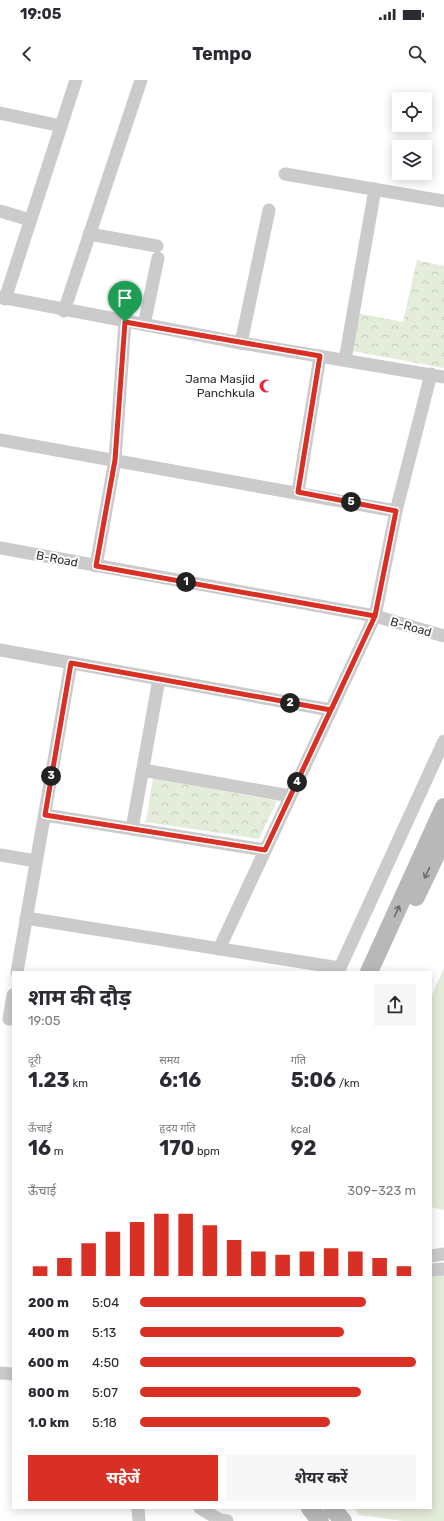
<!DOCTYPE html>
<html lang="hi">
<meta charset="utf-8">
<style>
:root{--surface:#fff;--page:#f7f7f7;--text:#2b2b33;--muted:#7c7c81;--accent:#d93025}
body{margin:0;font-family:Rubik,"Noto Sans Devanagari",sans-serif;background:var(--page);color:var(--text);height:100vh;display:flex;flex-direction:column;font-size:15px;white-space:nowrap}
*{box-sizing:border-box;margin:0}
p{font-size:13px;color:var(--muted)}
.icon{flex:none;width:22px;height:22px;fill:none;stroke:currentColor;stroke-width:2;stroke-linecap:round;stroke-linejoin:round}
.map{position:relative;flex:1;overflow:hidden}
.panel{position:absolute;left:12px;top:891px;width:420px;height:538px;display:flex;flex-direction:column;background:var(--surface);border-radius:0px;box-shadow:0 2px 10px #0003}
.panel>*{flex:none}
.controls{position:absolute;left:392px;top:12px;display:grid;gap:8px}
.controls a{display:grid;place-items:center;width:40px;height:40px;border-radius:0px;background:var(--surface);box-shadow:0 2px 10px #0003;font-size:20px}
.pin{position:absolute;display:grid;place-items:center;width:34px;height:34px;color:#fff;margin:-41px -17px;border-radius:50% 50% 50% 0;rotate:-45deg;box-shadow:0 0 4px #0007}
.pin .icon{rotate:45deg}
.km{position:absolute;width:20px;height:20px;margin:-10px;border-radius:50%;background:#222;color:#fff;font-size:11px;line-height:20px;text-align:center}
.round{display:grid;place-items:center;flex:none;width:42px;height:42px;border-radius:0px;background:var(--page)}
.overview{display:flex;align-items:center;justify-content:space-between;height:68px;padding:0 16px}
h1{font-size:22px;font-weight:700;line-height:30px}
.stats{display:grid;grid-template-columns:repeat(3,1fr);gap:6px;height:68px;padding:4px 16px}
.stats div{display:grid;align-content:center}
.stats b{font-size:20px;font-weight:700}
.stats small{font-size:11px;font-weight:400}
.stats p{font-size:11px}
.chart{height:112px;padding:8px 16px}
.chart p{display:flex;justify-content:space-between}
.chart svg{width:100%;height:72px;margin-top:4px;stroke:var(--accent);stroke-width:6}
.cta{display:flex;gap:8px;margin-top:auto;padding:8px 16px}
.cta a{flex:1;height:46px;border-radius:0px;background:var(--accent);color:#fff;font-size:16px;font-weight:700;line-height:46px;text-align:center}
.cta a+a{background:var(--page);color:var(--text)}
ul{padding:0 16px;list-style:none;font-size:13px}
li{display:grid;grid-template-columns:64px 48px 1fr;align-items:center;height:30px}
li i{height:10px;border-radius:5px;background:var(--accent)}
.status{display:flex;justify-content:space-between;align-items:center;height:28px;padding:0 20px;background:var(--surface);direction:ltr}
.status svg{height:11px;fill:currentColor}
header{display:flex;justify-content:space-between;align-items:center;height:52px;padding:0 16px;background:var(--surface);font-size:18px;font-weight:700}
.map>svg:first-child{display:block}
.grass{fill:#e4ecda}
.forest{fill:url(#forest-crowns)}
.lines{fill:none;stroke-linecap:round;stroke-linejoin:round}
.street{stroke:#cbcbcb;stroke-width:13}
.secondary{stroke:#b8b8b8;stroke-width:18}
.oneway{stroke:#6c6c6c}
.route-casing{stroke:#fff;stroke-width:8}
.route{stroke:#d93025;stroke-width:5}
.labels{text-anchor:middle;dominant-baseline:central;stroke-width:4;stroke-linejoin:round;paint-order:stroke}
.poi-label{font-size:12px;fill:#2e2e2e;stroke:#fff;text-anchor:end}
.street-label{font-size:12px;fill:#2e2e2e;stroke:#fff}
</style>
<div class="status"><b>19:05</b><svg viewBox="0 0 49 12"><path d="M0 12V9h3v3zM5 12V6h3v6zM10 12V3h3v9zM15 12V0h3v12zM26 1h20v11H26zM47 4h2v5h-2z"/></svg></div>
<header><svg class="icon" aria-label="back" viewBox="0 0 24 24"><path d="M15 5l-7 7 7 7"/></svg>Tempo<svg class="icon" aria-label="search" viewBox="0 0 24 24"><circle cx="10" cy="10" r="6"/><path d="M15 15l6 6"/></svg></header>
<div class="map">
<svg width="444" height="1441" viewBox="0 0 444 1441">
<defs>
<pattern id="forest-crowns" width="20" height="18" patternUnits="userSpaceOnUse"><rect width="20" height="18" fill="#e4ecda"/><path d="M2 6a3 3 0 1 1 6 0M12 15a3 3 0 1 1 6 0" fill="none" stroke="#c4cbbb"/></pattern>
</defs>
<rect width="100%" height="100%" fill="#fff"/>
<g class="grass">
<path d="M444 888V1130L431 1127V917Z"/>
<path d="M431 1188 444 1189V1441H403L359 1435 354 1428H431Z"/>
</g>
<g class="forest">
<path d="M417 180 444 186V288L352 271 357 233 403 242Z"/>
<path d="M153 698 277 721 259 759 146 742Z"/>
</g>
<g class="lines">
<g class="street">
<path d="M0 33 61 46"/>
<path d="M285 94 444 121"/>
<path d="M0 131 30 140"/>
<path d="M89 154 157 166"/>
<path d="M0 217 241 263 444 297"/>
<path d="M5 219 76 0"/>
<path d="M64 231 141 0"/>
<path d="M144 245 158 178"/>
<path d="M241 263 269 130"/>
<path d="M345 280 375 109"/>
<path d="M0 360 396 431"/>
<path d="M298 412 320 276"/>
<path d="M0 468 375 536 444 556"/>
<path d="M96 486 115 380 125 242"/>
<path d="M0 570 331 630"/>
<path d="M143 690 290 716"/>
<path d="M45 735 265 770"/>
<path d="M132 749 159 599"/>
<path d="M0 775 36 781"/>
<path d="M26 838 340 888"/>
<path d="M219 869 375 536 396 431 431 294"/>
<path d="M17 892 71 583"/>
<path d="M338 892 444 661"/>
<path d="M9 939 13 915"/>
<path d="M431 1176 444 1174"/>
<path d="M431 1190 444 1189"/>
<path d="M0 1293 13 1294"/>
<path d="M138 1428 139 1441"/>
<path d="M200 1428 220 1440 227 1441"/>
</g>
<g class="secondary">
<path d="M416 817 444 758"/>
<path d="M369 892 444 727"/>
<path d="M310 1428 320 1441"/>
<path d="M332 1428 343 1441"/>
</g>
</g>
<defs><path id="oneway-shaft" d="M-6 0H5M1.5-3L5.5 0L1.5 3" fill="none" stroke-width="1.6" stroke-linecap="round" stroke-linejoin="round"/></defs>
<g class="oneway">
<use href="#oneway-shaft" transform="translate(427 793) rotate(115)"/>
<use href="#oneway-shaft" transform="translate(397 831) rotate(-66)"/>
</g>
<g class="lines">
<g class="route-casing">
<path id="route" d="M125 242 115 380 96 486 375 536 331 630 71 583 45 735 265 770 375 536 396 431 298 412 320 276 125 242"/>
</g>
<use href="#route" class="route"/>
</g>
<defs>
<g id="mosque-bare" transform="scale(1.08)"><path d="M3.5-4.9A6 6 0 1 0 3.5 4.9A5 5 0 1 1 3.5-4.9Z" fill="#f22336" stroke="#fff" stroke-width="2.5" paint-order="stroke"/></g>
</defs>
<g fill-rule="evenodd">
<use href="#mosque-bare" x="266" y="306"/>
</g>
<g class="labels">
<g class="poi-label">
<text x="255" y="299">Jama Masjid<tspan x="255" dy="14">Panchkula</tspan></text>
</g>
<g class="street-label">
<text transform="translate(57 479) rotate(11)">B-Road</text>
<text transform="translate(411 547) rotate(16)">B-Road</text>
</g>
</g>
</svg>
<div class="controls">
<a><svg class="icon" aria-label="locate" viewBox="0 0 24 24"><circle cx="12" cy="12" r="6"/><path d="M12 2v4M12 18v4M2 12h4M18 12h4"/></svg></a>
<a><svg class="icon" aria-label="layers" viewBox="0 0 24 24"><path d="M12 4l9 5-9 5-9-5zM3 14l9 5 9-5"/></svg></a>
</div>
<div class="pin" style="left:125px;top:242px;background:#1e9e55"><svg class="icon" aria-label="arrive" viewBox="0 0 24 24"><path d="M6 21V4h12l-3 4 3 4H6"/></svg></div>
<b class="km" style="left:186px;top:502px">1</b>
<b class="km" style="left:290px;top:623px">2</b>
<b class="km" style="left:51px;top:696px">3</b>
<b class="km" style="left:297px;top:702px">4</b>
<b class="km" style="left:351px;top:422px">5</b>
<section class="panel">
<div class="overview"><div><h1>शाम की दौड़</h1><p>19:05</p></div><a class="round"><svg class="icon" aria-label="share" viewBox="0 0 24 24"><path d="M12 15V3M7 8l5-5 5 5M5 13v7h14v-7"/></svg></a></div>
<div class="stats">
<div><p>दूरी</p><b>1.23<small> km</small></b></div>
<div><p>समय</p><b>6:16</b></div>
<div><p>गति</p><b>5:06<small> /km</small></b></div>
</div>
<div class="stats">
<div><p>ऊँचाई</p><b>16<small> m</small></b></div>
<div><p>हृदय गति</p><b>170<small> bpm</small></b></div>
<div><p>kcal</p><b>92</b></div>
</div>
<div class="chart"><p><span>ऊँचाई</span>309–323 m</p>
<svg viewBox="0 0 160 44" preserveAspectRatio="none"><path d="M5 44V38M15 44V33M25 44V24M35 44V17M45 44V11M55 44V6M65 44V6M75 44V13M85 44V22M95 44V29M105 44V31M115 44V29M125 44V27M135 44V29M145 44V33M155 44V38"/></svg>
</div>
<ul>
<li><b>200 m</b>5:04<i style="width:82%"></i></li>
<li><b>400 m</b>5:13<i style="width:74%"></i></li>
<li><b>600 m</b>4:50<i style="width:100%"></i></li>
<li><b>800 m</b>5:07<i style="width:80%"></i></li>
<li><b>1.0 km</b>5:18<i style="width:69%"></i></li>
</ul>
<div class="cta"><a>सहेजें</a><a>शेयर करें</a></div>
</section>
</div>
